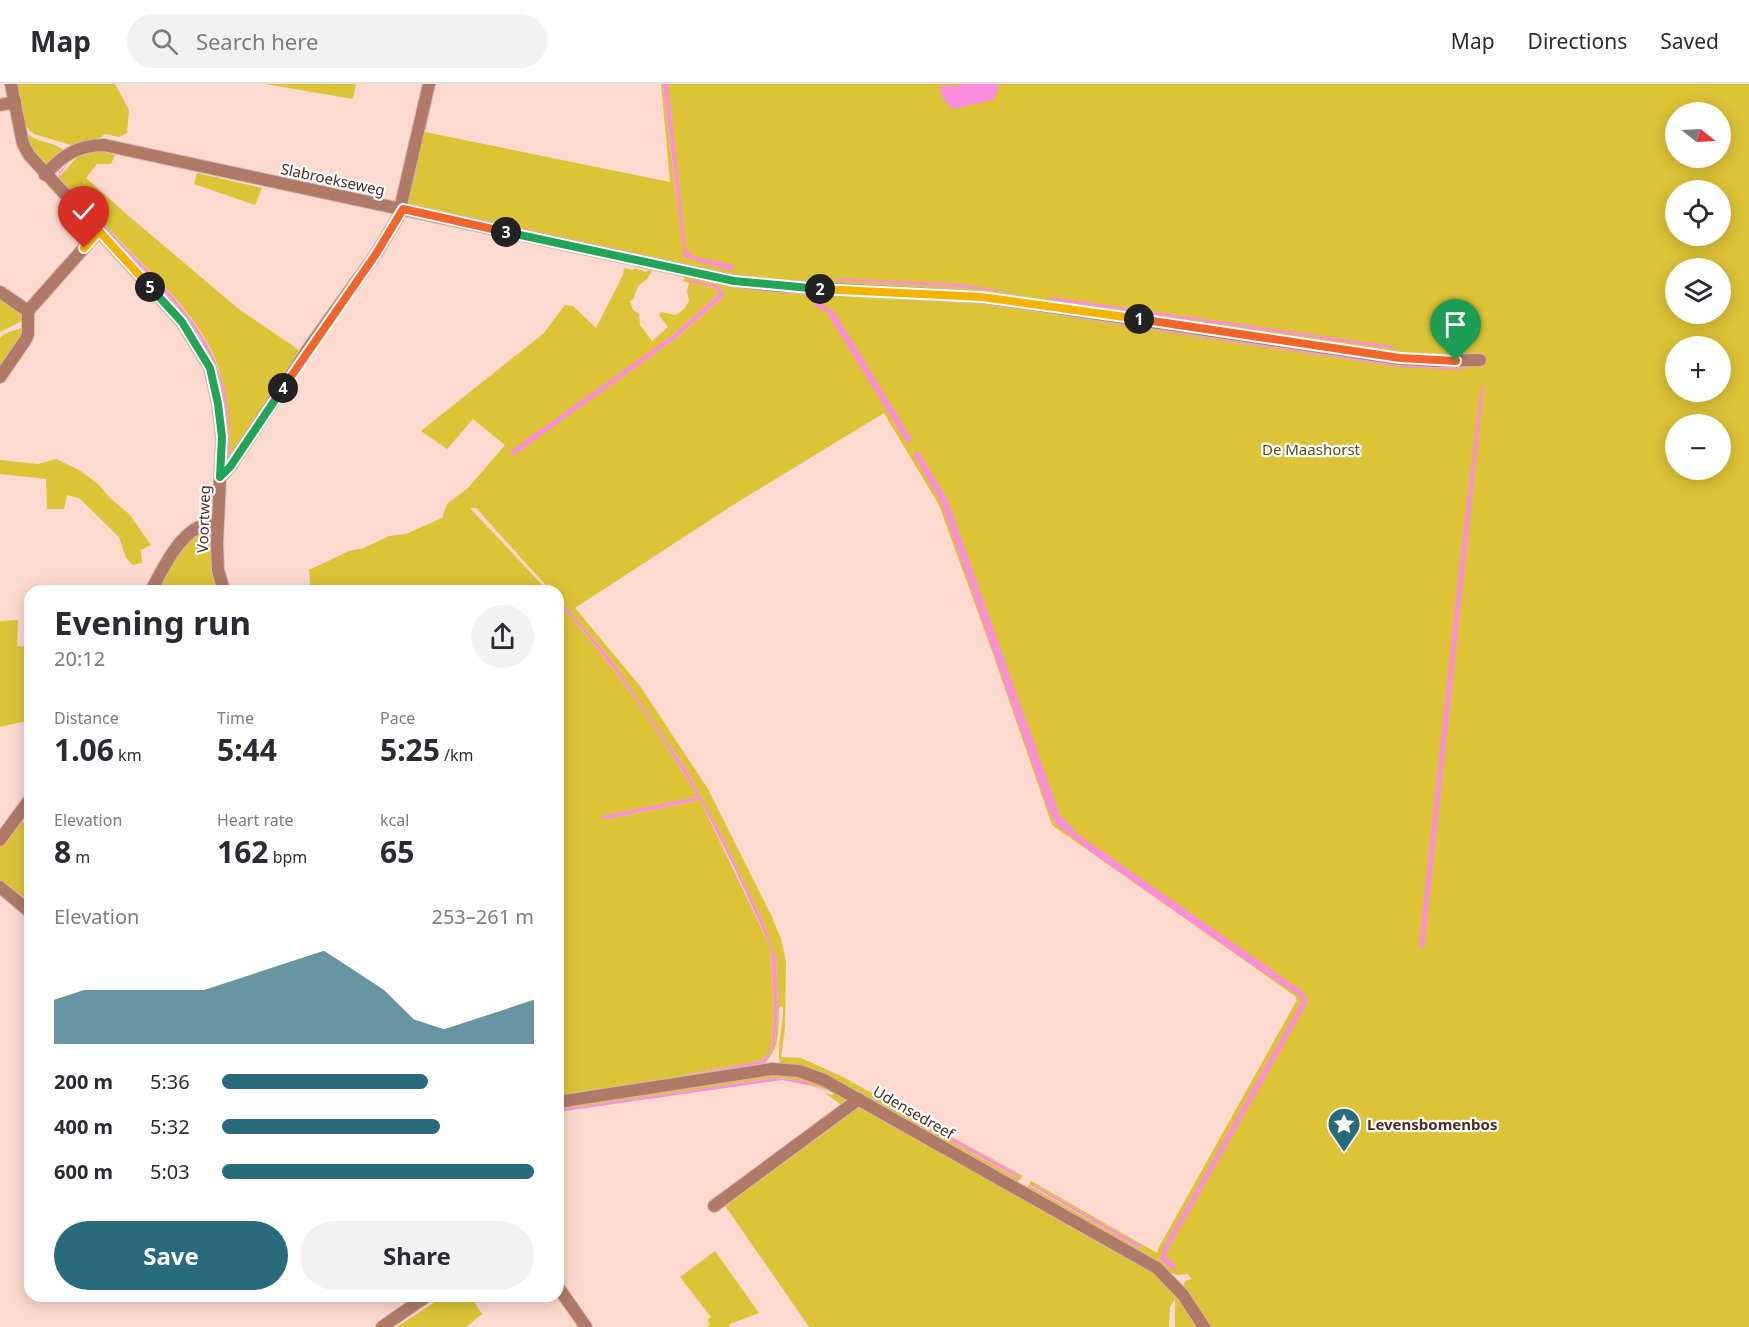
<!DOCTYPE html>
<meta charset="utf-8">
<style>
:root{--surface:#fff;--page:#f2f2f3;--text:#2b2b33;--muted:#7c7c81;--line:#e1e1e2;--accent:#276b7c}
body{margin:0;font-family:"Noto Sans",sans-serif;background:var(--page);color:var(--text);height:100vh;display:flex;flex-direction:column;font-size:22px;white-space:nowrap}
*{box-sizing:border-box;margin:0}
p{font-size:20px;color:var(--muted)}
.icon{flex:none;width:33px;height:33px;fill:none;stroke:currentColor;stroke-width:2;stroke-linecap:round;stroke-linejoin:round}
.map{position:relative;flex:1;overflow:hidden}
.panel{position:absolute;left:24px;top:501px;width:540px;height:717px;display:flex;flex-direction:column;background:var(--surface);border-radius:18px;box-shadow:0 3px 15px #0003}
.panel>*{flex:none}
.needle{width:39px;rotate:108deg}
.buttons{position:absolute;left:1665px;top:18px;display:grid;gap:12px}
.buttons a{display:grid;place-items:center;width:66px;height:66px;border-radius:50%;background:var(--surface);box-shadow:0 3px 15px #0003;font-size:30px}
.pin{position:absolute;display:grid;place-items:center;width:51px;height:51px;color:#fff;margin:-62px -26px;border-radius:50% 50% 50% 0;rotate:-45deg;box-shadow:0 0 6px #0007}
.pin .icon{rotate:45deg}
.km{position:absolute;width:30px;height:30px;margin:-15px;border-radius:50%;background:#222;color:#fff;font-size:16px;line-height:30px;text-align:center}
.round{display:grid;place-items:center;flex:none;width:63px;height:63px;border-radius:32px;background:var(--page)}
.head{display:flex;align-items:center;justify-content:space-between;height:102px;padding:0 30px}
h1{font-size:33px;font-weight:700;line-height:45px}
.metrics{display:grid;grid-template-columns:repeat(3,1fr);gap:9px;height:102px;padding:6px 30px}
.metrics div{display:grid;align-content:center}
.metrics b{font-size:30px;font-weight:700}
.metrics small{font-size:16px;font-weight:400}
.metrics p{font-size:16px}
.chart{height:168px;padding:12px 30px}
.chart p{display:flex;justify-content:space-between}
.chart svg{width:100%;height:108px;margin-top:6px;fill:var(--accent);opacity:.7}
.button{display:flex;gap:12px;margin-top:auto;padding:12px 30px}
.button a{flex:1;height:69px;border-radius:36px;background:var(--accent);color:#fff;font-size:24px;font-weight:700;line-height:69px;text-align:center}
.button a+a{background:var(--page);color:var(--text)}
ul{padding:0 30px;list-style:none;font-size:20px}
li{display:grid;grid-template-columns:96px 72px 1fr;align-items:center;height:45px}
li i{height:15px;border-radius:8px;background:var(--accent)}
header{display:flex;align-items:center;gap:36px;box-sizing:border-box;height:84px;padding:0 30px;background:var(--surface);border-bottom:2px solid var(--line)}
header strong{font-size:28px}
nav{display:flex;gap:33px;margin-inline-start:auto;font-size:21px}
.search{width:420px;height:54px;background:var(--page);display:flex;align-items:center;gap:15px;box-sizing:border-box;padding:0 21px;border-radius:33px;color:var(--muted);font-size:22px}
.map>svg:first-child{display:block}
.green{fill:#ddc336;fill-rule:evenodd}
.water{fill:#fa8ddd}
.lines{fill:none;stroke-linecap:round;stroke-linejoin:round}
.minor-casing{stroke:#d9b7ac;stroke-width:14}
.minor{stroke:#b07a69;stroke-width:12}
.split-1-casing{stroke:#fff;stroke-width:12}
.split-2-casing{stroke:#fff;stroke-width:12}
.split-3-casing{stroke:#fff;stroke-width:12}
.split-4-casing{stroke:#fff;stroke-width:12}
.split-5-casing{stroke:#fff;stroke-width:12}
.split-6-casing{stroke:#fff;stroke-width:12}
.split-1{stroke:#f0652b;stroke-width:8}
.split-2{stroke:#f5b400;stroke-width:8}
.split-3{stroke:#22a559;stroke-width:8}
.split-4{stroke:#f0652b;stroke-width:8}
.split-5{stroke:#22a559;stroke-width:8}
.split-6{stroke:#f5b400;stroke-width:8}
.labels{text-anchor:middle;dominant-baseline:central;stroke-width:4.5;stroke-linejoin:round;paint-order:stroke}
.street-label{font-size:15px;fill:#4c2c21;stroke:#fff}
.park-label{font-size:15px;fill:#594e14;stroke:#fff}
.poi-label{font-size:15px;font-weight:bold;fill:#4c2c21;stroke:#fff;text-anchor:start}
</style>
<header>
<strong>Map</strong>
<div class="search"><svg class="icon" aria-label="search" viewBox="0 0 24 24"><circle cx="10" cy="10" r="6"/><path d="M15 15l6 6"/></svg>Search here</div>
<nav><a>Map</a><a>Directions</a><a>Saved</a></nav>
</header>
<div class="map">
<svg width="1749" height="1243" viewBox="0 0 1749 1243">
<rect width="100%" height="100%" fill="#fcdacf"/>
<g class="green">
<path d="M16 0H115L129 26 127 49 119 53 105 50 97 56 74 62 34 50 24 41Z"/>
<path d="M265 0H356L353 15Z"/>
<path d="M433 0 425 48 670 98 661 0H663L678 125 666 0H1749V1243H1175V1215L1170 1223 1169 1243H809L724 1120 862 1019 1183 1204 1185 1197 1192 1195 1187 1190 1177 1191 1166 1188 1027 1104 1031 1097 1157 1169 1159 1163 1297 916 1295 912 1052 741 993 570 939 421 884 329 733 421 575 524 640 602 708 705 771 831 781 855 786 877 785 944 781 973 801 974 841 992 1023 1092 1015 1100 838 999 781 982C775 964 784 942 783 922L779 923C778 949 781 965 760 984L558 1014V518C612 578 657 644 698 713L603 736 700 716 771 864 774 927 772 959 767 971 761 977 677 992 765 979 775 958 778 923 776 874 764 840 722 752 685 684 609 573 558 514V507H551L476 424H470L548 507H311L309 486 349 467 364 464 389 452 406 450 442 434 447 420 468 404 505 361 473 335 447 365 421 347 544 249 565 221 573 222 596 244 623 191 624 184 633 186 634 184 646 188 648 186 652 187 647 195 638 202 633 216 630 217 633 226 639 230 640 241 652 257 668 243 659 231 661 228 676 231 684 225 689 217 687 207 689 199 683 197 685 193 684 183 408 123 407 113ZM1676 28H1720V74H1676ZM1676 106H1720V152H1676ZM1676 184H1720V230H1676ZM689 198 721 205 723 213 675 255 512 371 673 251 719 210 715 204ZM1676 262H1720V308H1676ZM1676 340H1720V386H1676ZM909 1030 1019 1091V1092L1017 1094 908 1033ZM1032 1100 1142 1162 1141 1165 1030 1102Z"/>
<path d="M25 47C37 60 51 56 65 67L50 80H42L26 56Z"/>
<path d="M96 65 115 71 111 80H97L86 94 131 134 240 226 302 268 230 374C230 348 228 318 221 292 208 243 165 203 130 167 107 143 83 119 60 95L59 93 80 70Z"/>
<path d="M197 89 262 104 255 121 194 100Z"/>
<path d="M0 212 21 228 24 236 0 248Z"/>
<path d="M24 243V252L0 287V254L4 250Z"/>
<path d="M56 375 79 386 98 400 111 415 129 430 151 461 141 466 142 479 133 481 126 474 119 453 79 414 67 411 64 425H47L46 395 0 390V376L38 380Z"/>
<path d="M206 446 213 453 219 507H155L180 464 194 450Z"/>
<path d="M18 536 17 562 30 563V636L0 643V537Z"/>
<path d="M30 720V727L22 738 25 739 30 732V818L5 799 30 820 0 799V761Z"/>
<path d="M774 989 818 995 849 1016 844 1023 825 1009 833 1011V1009C813 1000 797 995 775 994L558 1026V1021Z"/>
<path d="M715 1167 759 1229 730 1240 729 1243H706L710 1240 707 1236 711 1233 680 1193Z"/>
<path d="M444 1212H481L474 1218 482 1230 466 1243H397Z"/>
</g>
<g class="water">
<path d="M663 0H668L686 166 693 172 733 181 732 187 684 173Z"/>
<path d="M963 0H998V7L993 16 953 25 942 14 940 3 944 1 958 2Z"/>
<path d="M68 80 60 90V95C83 119 107 144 130 168 166 204 206 243 221 293 229 318 230 345 230 371H228L226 329 221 299 200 253 178 223 152 194 59 96V88Z"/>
<path d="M838 194 961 200 1018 209 959 203 837 196Z"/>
<path d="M689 196 718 202 724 210 723 213 675 255 514 371 510 370 512 366 673 251 719 210 715 204 690 198Z"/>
<path d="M1050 213 1393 262 1394 265 1050 216Z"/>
<path d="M814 218H820L835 229 912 356 907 359 826 227 815 222Z"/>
<path d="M1044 230 1399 281 1468 284 1453 286 1398 283Z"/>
<path d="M1483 301H1484L1424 863 1422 865 1419 864 1459 487 1480 310Z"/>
<path d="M918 367 947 415 1060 732 1080 752 1303 908 1307 916 1306 921 1167 1167 1166 1172 1176 1182 1175 1187 1161 1176 1162 1166 1301 919V913L1251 880 1094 770 1056 740 1047 721 941 418 914 371 915 368Z"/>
<path d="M558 514 609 573 685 684 722 752 764 840 776 874 778 923 775 958 765 979 677 992 761 977 767 971 772 959 774 927 771 864 733 781 700 716 603 736 602 732 698 713C657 644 612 577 558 518Z"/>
<path d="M775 994 803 997 835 1011 812 1002 782 996 558 1028V1026Z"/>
<path d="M909 1030 1019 1091 1018 1094 908 1033Z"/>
<path d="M1032 1100 1142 1162 1141 1165 1030 1101Z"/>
</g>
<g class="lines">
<g class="minor-casing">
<g id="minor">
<path d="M11 0 23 60 29 71 182 238 210 284 218 320 222 353 217 459 218 486 224 507"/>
<path d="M0 21 15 18"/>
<path d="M45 91C62 71 79 61 104 61L734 197 778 202 982 213 1400 275 1436 277 1480 276"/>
<path d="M400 125 429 0"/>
<path d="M0 208 28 227"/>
<path d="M0 293 26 255 28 250V227L99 147"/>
<path d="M220 393 230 383 310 262 376 170 403 125"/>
<path d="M151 507C161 488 178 452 199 443 205 441 211 441 217 441"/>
<path d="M0 756 30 715"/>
<path d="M0 803 30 828"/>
<path d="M558 1018 772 985 799 987 824 996 1157 1184 1183 1211 1204 1243"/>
<path d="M714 1122 859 1015"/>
<path d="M558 1203 586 1243"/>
<path d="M382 1243 427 1212"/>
</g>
</g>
<use href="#minor" class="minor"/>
</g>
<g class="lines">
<g class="split-1-casing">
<path id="split-1" d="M1139 235 1400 274 1456 277"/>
</g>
<g class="split-2-casing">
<path id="split-2" d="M820 205 982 213 1139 235"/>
</g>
<g class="split-3-casing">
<path id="split-3" d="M506 148 734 197 820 205"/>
</g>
<g class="split-4-casing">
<path id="split-4" d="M283 304 376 170 403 125 506 148"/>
</g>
<g class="split-5-casing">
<path id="split-5" d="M150 203 182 238 210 284 218 320 222 353 220 393 230 383 283 304"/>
</g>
<g class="split-6-casing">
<path id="split-6" d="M84 164 99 147 150 203"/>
</g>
<use href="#split-1" class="split-1"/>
<use href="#split-2" class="split-2"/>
<use href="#split-3" class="split-3"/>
<use href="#split-4" class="split-4"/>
<use href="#split-5" class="split-5"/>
<use href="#split-6" class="split-6"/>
</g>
<defs>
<g id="sight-pin" transform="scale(1.725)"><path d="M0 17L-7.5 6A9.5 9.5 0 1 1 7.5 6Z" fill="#276b7c" stroke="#fff"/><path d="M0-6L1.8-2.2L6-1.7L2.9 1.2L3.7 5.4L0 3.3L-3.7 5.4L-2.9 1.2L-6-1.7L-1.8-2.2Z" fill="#fff"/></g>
</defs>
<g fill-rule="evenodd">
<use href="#sight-pin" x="1344" y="1040"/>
</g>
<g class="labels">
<g class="street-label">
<text transform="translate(333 95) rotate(12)">Slabroekseweg</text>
<text transform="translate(203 435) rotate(-88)">Voortweg</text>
<text transform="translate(914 1028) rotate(30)">Udensedreef</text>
</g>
<g class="park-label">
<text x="1311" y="365">De Maashorst</text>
</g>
<g class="poi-label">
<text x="1367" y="1040">Levensbomenbos</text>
</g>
</g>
</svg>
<div class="buttons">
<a><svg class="needle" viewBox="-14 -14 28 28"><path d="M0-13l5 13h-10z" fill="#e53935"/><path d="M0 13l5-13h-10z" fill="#7c7c81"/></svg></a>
<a><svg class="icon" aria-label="locate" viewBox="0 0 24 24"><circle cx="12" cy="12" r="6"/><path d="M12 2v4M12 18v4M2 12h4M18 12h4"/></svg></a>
<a><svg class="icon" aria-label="layers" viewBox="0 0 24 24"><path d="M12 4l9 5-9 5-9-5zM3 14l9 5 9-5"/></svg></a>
<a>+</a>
<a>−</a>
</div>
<div class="pin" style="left:1456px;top:277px;background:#1e9e55"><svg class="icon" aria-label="arrive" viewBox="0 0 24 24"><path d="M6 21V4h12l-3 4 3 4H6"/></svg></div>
<div class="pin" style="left:84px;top:164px;background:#d93025"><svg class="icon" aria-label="check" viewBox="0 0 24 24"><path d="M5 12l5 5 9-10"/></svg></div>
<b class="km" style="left:1139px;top:235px">1</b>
<b class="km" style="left:820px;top:205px">2</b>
<b class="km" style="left:506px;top:148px">3</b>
<b class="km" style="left:283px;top:304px">4</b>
<b class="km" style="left:150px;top:203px">5</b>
<section class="panel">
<div class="head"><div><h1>Evening run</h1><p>20:12</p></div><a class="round"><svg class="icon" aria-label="share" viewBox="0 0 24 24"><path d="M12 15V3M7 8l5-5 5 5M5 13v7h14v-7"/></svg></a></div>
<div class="metrics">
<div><p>Distance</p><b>1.06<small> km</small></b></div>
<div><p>Time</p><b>5:44</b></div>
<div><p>Pace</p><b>5:25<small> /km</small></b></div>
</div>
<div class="metrics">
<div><p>Elevation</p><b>8<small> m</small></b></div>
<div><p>Heart rate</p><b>162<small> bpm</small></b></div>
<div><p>kcal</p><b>65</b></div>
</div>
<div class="chart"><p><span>Elevation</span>253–261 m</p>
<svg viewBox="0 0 160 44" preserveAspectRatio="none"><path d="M0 44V26L10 22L20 22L30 22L40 22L50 22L60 18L70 14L80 10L90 6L100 14L110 22L120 34L130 38L140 34L150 30L160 26V44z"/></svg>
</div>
<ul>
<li><b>200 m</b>5:36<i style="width:66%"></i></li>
<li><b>400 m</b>5:32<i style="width:70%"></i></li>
<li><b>600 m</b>5:03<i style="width:100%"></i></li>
</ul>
<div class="button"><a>Save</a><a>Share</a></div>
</section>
</div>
